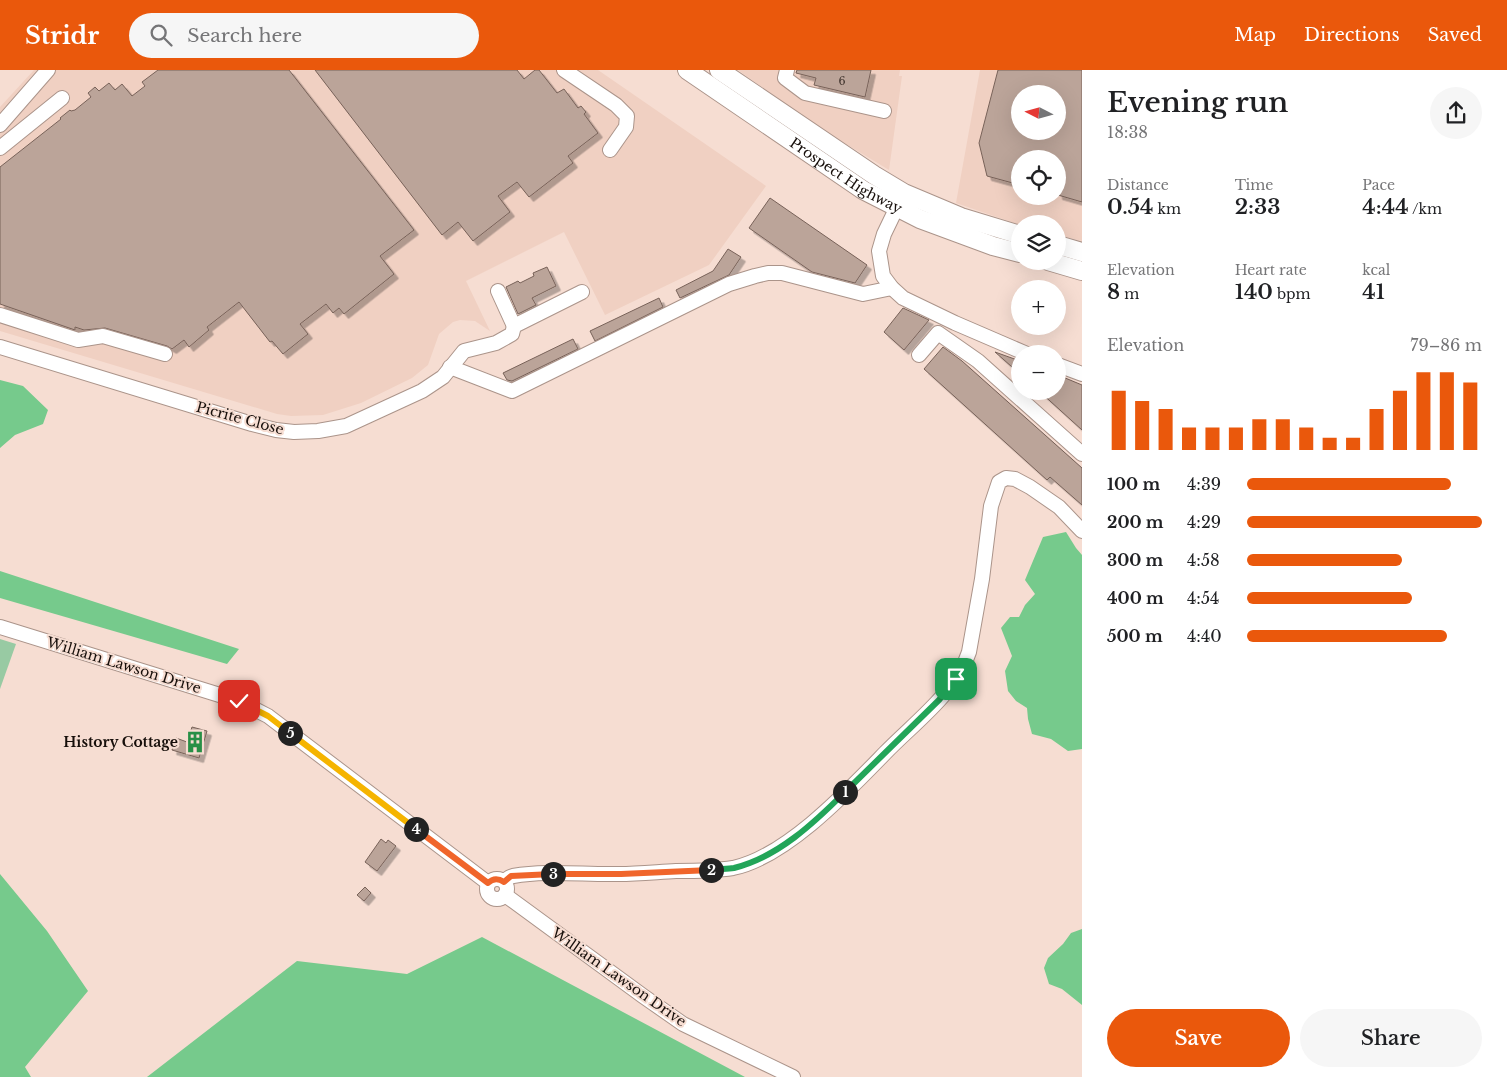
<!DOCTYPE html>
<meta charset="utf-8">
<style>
:root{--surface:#fff;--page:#f6f6f6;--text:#202124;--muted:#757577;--accent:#ea580c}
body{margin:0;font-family:"Libre Baskerville",serif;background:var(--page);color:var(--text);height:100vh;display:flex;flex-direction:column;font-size:19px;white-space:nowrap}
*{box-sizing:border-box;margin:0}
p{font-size:16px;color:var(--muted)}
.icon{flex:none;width:28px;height:28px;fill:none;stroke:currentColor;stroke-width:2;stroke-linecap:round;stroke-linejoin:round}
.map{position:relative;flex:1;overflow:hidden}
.sheet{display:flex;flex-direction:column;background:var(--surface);width:425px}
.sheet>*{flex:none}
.needle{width:32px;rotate:276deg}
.fabs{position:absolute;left:1011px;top:15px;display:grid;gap:10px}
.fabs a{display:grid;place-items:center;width:55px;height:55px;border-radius:50%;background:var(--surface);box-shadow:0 5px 20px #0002;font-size:25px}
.pin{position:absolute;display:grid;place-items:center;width:42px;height:42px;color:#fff;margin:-21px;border-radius:10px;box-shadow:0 2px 8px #0006}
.km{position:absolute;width:25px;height:25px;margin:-12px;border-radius:50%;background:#222;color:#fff;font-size:14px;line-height:25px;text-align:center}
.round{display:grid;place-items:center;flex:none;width:52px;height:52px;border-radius:26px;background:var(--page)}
.summary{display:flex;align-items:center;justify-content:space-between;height:85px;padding:0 25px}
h1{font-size:28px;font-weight:600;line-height:38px}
.stats{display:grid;grid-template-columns:repeat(3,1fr);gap:8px;height:85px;padding:5px 25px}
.stats div{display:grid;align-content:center}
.stats b{font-size:21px;font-weight:600}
.stats small{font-size:14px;font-weight:400}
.stats p{font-size:14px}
.chart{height:140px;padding:10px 25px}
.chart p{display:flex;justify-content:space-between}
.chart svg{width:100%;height:90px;margin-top:5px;stroke:var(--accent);stroke-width:6}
.primary-button{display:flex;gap:10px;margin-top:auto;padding:10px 25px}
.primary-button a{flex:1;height:58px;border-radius:30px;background:var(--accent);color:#fff;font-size:20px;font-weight:600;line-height:58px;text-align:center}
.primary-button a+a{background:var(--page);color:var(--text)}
ul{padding:0 25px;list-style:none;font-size:16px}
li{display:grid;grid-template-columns:80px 60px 1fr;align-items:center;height:38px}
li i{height:12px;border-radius:6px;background:var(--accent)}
header{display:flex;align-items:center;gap:30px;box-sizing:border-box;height:70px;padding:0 25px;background:var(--accent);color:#fff}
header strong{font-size:24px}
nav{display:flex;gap:28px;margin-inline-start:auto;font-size:18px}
.search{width:350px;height:45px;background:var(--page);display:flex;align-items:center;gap:12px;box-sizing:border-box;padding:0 18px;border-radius:28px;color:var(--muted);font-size:19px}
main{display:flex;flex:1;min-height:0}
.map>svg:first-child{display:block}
.built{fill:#f0d0c2;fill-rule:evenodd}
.green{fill:#98caa3}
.forest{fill:#76ca8c}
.building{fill:#bba499;stroke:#786259;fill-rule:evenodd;filter:url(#shadow)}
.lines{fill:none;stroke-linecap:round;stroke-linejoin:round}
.minor-casing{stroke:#ab948a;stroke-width:16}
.major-casing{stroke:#ab948a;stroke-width:20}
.minor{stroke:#fff;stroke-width:14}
.major{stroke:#fff;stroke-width:18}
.split-1-casing{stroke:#fff;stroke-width:10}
.split-2-casing{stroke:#fff;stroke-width:10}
.split-3-casing{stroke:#fff;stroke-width:10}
.split-4-casing{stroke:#fff;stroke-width:10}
.split-5-casing{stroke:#fff;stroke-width:10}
.split-6-casing{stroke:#fff;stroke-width:10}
.split-1{stroke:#22a559;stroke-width:6}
.split-2{stroke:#22a559;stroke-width:6}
.split-3{stroke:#f0652b;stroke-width:6}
.split-4{stroke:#f0652b;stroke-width:6}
.split-5{stroke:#f5b400;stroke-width:6}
.split-6{stroke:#f5b400;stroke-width:6}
.labels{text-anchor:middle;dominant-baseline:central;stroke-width:4;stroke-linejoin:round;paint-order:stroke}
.number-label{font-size:11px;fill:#40342e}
.street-label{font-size:14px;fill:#170f0b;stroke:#f6ddd2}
.poi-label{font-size:14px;font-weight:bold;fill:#170f0b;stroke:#f6ddd2;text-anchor:end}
</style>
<header>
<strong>Stridr</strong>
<div class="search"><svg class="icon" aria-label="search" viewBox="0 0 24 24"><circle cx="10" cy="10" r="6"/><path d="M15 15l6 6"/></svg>Search here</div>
<nav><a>Map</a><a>Directions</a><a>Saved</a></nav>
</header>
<main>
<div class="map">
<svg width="1082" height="1007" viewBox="0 0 1082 1007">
<defs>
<filter id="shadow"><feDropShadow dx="4.5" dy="4.5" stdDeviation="0" flood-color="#0004"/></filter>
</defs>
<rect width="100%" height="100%" fill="#f6ddd2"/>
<g class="built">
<path d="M34 0H598L766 116 709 195 605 245 564 162 466 211 490 261 475 251 460 250 453 252 439 264 428 295 412 308 361 333 323 345 291 346 277 344 0 261V37Z"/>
<path d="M738 0H900L899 6H902L889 100 818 57Z"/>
<path d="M980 0H1082V171L1058 165V154L1020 155 956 133ZM1020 24H1058V61H1020ZM1020 89H1058V126H1020Z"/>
</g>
<path class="green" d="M0 569 16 574 0 619Z"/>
<g class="forest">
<path d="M0 310 23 316 48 340 43 354 15 365 0 378Z"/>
<path d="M1066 462 1076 478 1082 485V679L1068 681 1051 669 1032 664 1028 649 1027 638 1016 631 1008 621 1005 601 1012 586 1001 558 1010 547H1019L1025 535 1035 524 1025 510 1043 467Z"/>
<path d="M0 501 239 579 227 594 0 528Z"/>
<path d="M0 804 47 861 88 921 25 997 31 1007H0Z"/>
<path d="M1082 859V935L1062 919 1049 914 1044 898 1048 888 1063 874 1071 863Z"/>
<path d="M482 867 745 1007H147L297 891 407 904Z"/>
</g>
<g class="building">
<path d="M158 0H289L414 160 380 186 394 204 344 244 339 238 333 243 326 234 300 254 308 264 283 284 272 271 270 272 239 232 207 257 209 260 189 277 184 270 172 279 167 276 105 258 84 260 75 257V260L0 234V97L61 49 60 48 70 40 71 41 75 40 91 27 88 23 95 17 99 21 109 13 115 20 122 14 132 26 145 16 142 12Z"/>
<path d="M315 0H517L524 9 535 0H539L557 23 564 19 578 38 581 36 586 42 584 44 598 63 568 86 573 93 529 127 517 112 498 126 510 142 473 171 458 152 442 165Z"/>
<path d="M797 0H871L865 27 814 15 816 8 796 3Z"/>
<path d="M998 0H1082V132L1058 125V89H1020V115L987 106 979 73ZM1020 24H1058V61H1020Z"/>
<path d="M770 128 867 195 855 213 812 202 749 158Z"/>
<path d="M728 179 741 187 729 205 680 228 676 220 713 201Z"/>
<path d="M547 197 556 216 532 228 536 235 518 244 506 217 518 211 520 213 534 206 533 203Z"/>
<path d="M659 228 663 237 595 271 590 261Z"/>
<path d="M903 238 929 250 904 280 884 262Z"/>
<path d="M573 269 578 279 512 311 507 310 503 303Z"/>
<path d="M943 277 962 291 1082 398V435L1050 407 1047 410 924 299Z"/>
<path d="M995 282 1020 291V304Z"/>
<path d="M1058 305 1082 315V360L1039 321H1058Z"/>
<path d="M192 657 207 661 199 688 172 680 176 668 187 672Z"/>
<path d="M381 769 386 773 388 770 396 776 377 801 365 792Z"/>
<path d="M365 817 371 823 364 831 357 825Z"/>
</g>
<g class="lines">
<g class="minor-casing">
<g id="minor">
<path d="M564 0 616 35 627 46 626 57 610 80"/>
<path d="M787 0 785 8 805 23 884 41"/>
<path d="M0 55 48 0"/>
<path d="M0 78 62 28"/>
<path d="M897 137 884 164 879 181 883 206 892 218 903 228 955 253 1027 284"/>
<path d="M498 221 514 256"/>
<path d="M0 245 78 270 103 266 165 284"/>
<path d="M0 277 252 354 276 360 294 362 318 361 346 356 422 321 443 307 464 281 496 273 512 264 514 256 582 222"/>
<path d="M919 285 938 263 978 291 1082 384"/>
<path d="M1058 295 1082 304"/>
<path d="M450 297 512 321 729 214 755 206 768 203H782L863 224 892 218"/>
<path d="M0 557 239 631 268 646 488 813"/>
<circle cx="497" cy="819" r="10"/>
<path d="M504 811C507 809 509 807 513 806 548 800 585 805 619 804 638 804 657 802 676 801 695 801 714 801 733 798 786 787 848 721 885 683 915 652 956 623 969 582L982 509 991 436 999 412 1006 408 1015 409 1030 417 1059 437 1082 461"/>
<path d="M505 825 643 926 683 954 793 1007"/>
</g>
</g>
<g class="major-casing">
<g id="major">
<path id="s1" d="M687 0 863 120 920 149 993 176 1020 183"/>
<path d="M719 0 874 105 904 123 961 147 1020 165"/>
<path d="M1058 175 1082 182"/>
<path d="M1048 191 1082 201"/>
</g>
</g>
<use href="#minor" class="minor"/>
<use href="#major" class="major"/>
</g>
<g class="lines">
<g class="split-1-casing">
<path id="split-1" d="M845 722 939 630 956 609"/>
</g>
<g class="split-2-casing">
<path id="split-2" d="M711 800C719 799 727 799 734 798 778 787 814 753 845 722"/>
</g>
<g class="split-3-casing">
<path id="split-3" d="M553 804H621L711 800"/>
</g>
<g class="split-4-casing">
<path id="split-4" d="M416 759 488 813C493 808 498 808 504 812L511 806 553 804"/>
</g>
<g class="split-5-casing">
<path id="split-5" d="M290 663 416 759"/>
</g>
<g class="split-6-casing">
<path id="split-6" d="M239 631 268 646 290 663"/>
</g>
<use href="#split-1" class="split-1"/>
<use href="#split-2" class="split-2"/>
<use href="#split-3" class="split-3"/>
<use href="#split-4" class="split-4"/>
<use href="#split-5" class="split-5"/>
<use href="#split-6" class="split-6"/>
</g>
<defs>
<g id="building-bare" transform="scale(1.725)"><path d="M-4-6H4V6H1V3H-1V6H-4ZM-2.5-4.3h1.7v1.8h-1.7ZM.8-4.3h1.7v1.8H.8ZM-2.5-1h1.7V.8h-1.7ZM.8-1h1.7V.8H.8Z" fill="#278f46" stroke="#f6ddd2" stroke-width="2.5" paint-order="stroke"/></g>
</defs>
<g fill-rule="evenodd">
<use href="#building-bare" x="195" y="672"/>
</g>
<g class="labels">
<g class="number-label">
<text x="842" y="11">6</text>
</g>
<g class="street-label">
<text stroke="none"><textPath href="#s1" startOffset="191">Prospect Highway</textPath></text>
<text transform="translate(240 348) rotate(15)">Picrite Close</text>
<text transform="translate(124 595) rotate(17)">William Lawson Drive</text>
<text transform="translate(619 907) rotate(35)">William Lawson Drive</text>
</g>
<g class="poi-label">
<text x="178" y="672">History Cottage</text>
</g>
</g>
</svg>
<div class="fabs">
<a><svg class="needle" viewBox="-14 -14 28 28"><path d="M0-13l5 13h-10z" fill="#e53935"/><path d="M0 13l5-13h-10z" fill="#757577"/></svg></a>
<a><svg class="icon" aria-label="locate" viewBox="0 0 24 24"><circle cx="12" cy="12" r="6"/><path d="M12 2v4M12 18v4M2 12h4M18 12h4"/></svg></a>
<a><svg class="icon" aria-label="layers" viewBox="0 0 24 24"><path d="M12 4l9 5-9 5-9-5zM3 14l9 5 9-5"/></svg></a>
<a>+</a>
<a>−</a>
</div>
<div class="pin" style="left:956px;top:609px;background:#1e9e55"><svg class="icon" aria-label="arrive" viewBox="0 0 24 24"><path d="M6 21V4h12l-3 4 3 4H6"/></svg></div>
<div class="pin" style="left:239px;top:631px;background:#d93025"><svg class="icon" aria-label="check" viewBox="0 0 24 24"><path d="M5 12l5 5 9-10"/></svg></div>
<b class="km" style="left:845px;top:722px">1</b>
<b class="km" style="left:711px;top:800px">2</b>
<b class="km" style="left:553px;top:804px">3</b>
<b class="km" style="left:416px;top:759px">4</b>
<b class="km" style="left:290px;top:663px">5</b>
</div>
<section class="sheet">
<div class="summary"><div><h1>Evening run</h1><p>18:38</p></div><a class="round"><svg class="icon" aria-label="share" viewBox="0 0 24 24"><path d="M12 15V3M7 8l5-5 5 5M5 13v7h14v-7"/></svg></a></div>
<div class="stats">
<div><p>Distance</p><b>0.54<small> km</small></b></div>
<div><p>Time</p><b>2:33</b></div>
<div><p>Pace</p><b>4:44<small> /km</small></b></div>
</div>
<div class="stats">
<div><p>Elevation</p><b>8<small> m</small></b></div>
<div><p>Heart rate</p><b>140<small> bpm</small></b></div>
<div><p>kcal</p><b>41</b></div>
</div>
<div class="chart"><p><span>Elevation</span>79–86 m</p>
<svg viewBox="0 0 160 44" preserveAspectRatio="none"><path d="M5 44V15M15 44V20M25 44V24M35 44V33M45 44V33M55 44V33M65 44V29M75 44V29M85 44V33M95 44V38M105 44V38M115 44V24M125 44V15M135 44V6M145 44V6M155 44V11"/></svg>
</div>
<ul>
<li><b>100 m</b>4:39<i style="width:87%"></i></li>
<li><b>200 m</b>4:29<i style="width:100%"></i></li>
<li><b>300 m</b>4:58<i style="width:66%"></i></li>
<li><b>400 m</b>4:54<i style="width:70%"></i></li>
<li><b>500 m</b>4:40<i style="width:85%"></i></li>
</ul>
<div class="primary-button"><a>Save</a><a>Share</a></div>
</section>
</main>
